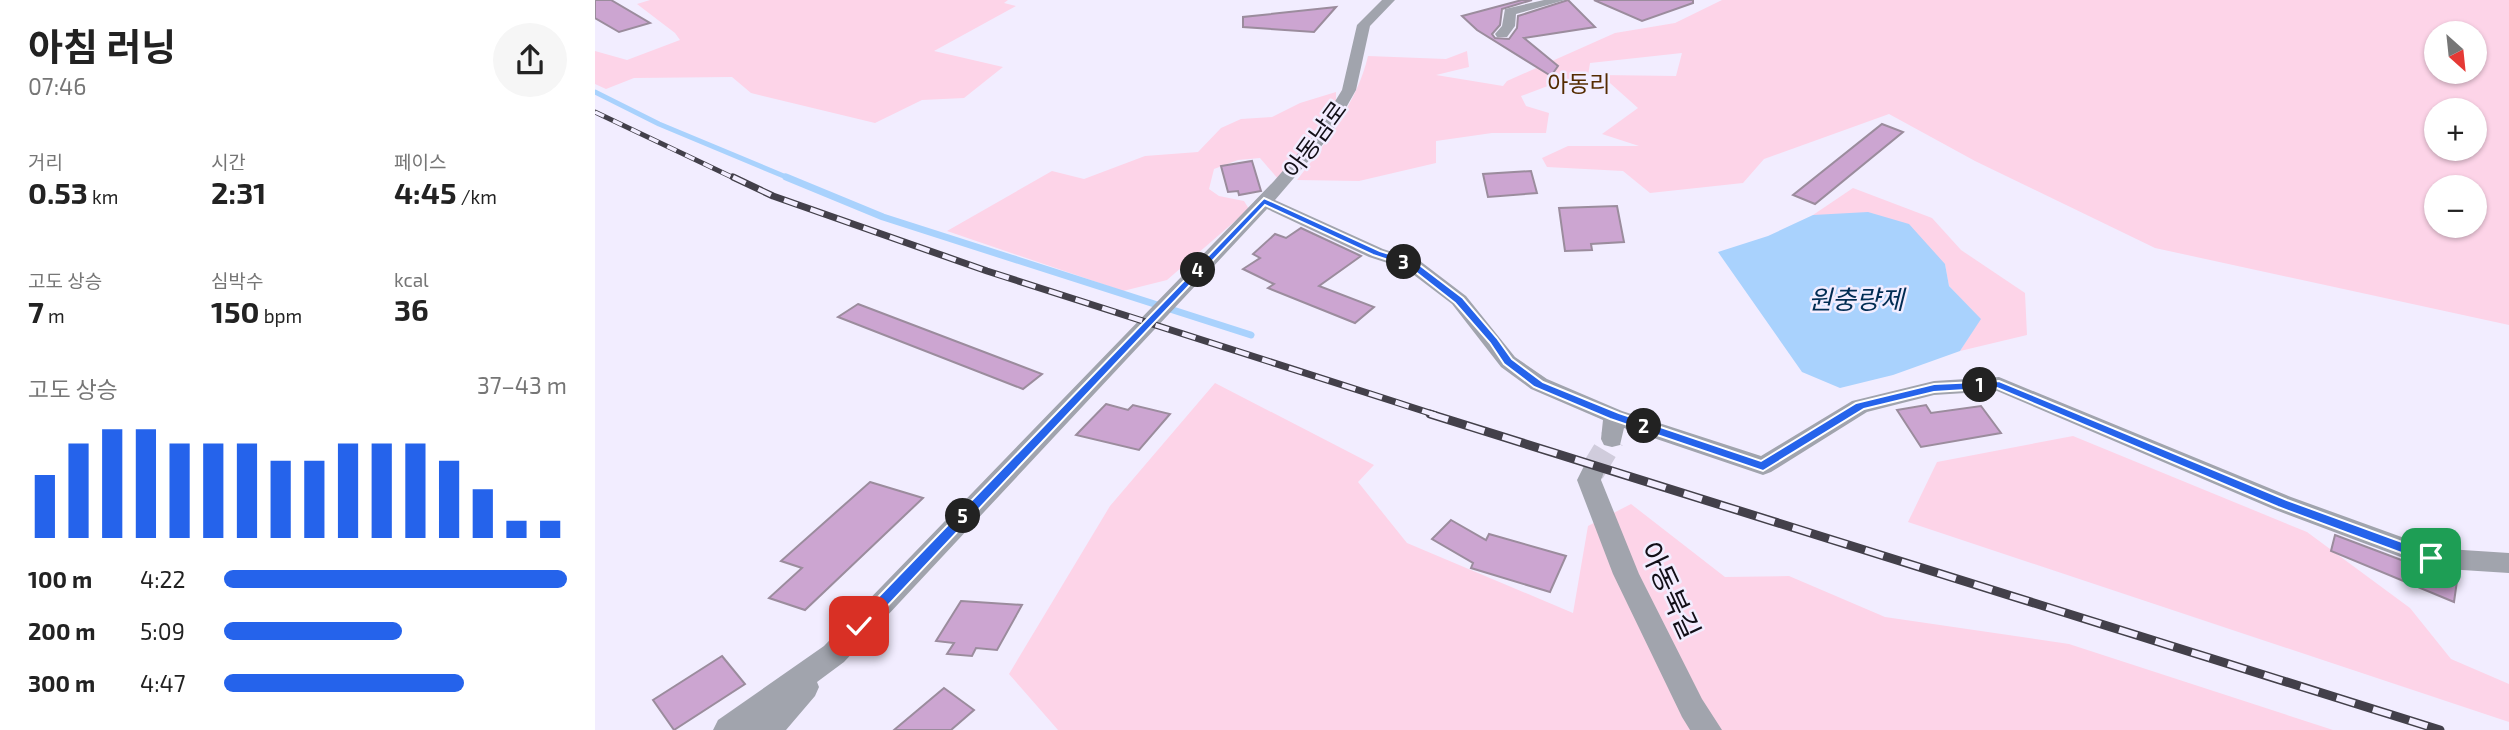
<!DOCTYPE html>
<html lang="ko">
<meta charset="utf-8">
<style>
:root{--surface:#fff;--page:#f6f6f6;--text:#222;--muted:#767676;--accent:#2563eb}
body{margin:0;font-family:"Exo 2","Noto Sans KR",sans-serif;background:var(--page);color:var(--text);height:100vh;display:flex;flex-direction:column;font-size:26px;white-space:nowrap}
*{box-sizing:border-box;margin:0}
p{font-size:23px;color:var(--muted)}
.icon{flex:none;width:38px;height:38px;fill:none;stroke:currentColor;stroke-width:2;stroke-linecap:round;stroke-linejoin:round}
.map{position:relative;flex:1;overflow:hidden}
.panel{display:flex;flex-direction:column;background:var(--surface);width:595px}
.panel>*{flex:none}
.needle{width:46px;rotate:153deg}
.controls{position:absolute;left:1829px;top:21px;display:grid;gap:14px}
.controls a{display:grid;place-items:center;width:63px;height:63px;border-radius:50%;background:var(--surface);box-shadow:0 2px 5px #0004;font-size:35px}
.pin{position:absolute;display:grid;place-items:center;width:60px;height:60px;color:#fff;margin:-30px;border-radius:14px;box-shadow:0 4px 10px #0006}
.km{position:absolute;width:35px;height:35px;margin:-18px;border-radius:50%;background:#222;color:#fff;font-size:19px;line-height:35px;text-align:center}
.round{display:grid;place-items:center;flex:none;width:74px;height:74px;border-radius:37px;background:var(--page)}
.head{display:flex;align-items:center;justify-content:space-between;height:119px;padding:0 28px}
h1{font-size:38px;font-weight:700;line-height:52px}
.stats{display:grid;grid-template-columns:repeat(3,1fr);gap:10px;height:119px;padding:7px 28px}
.stats div{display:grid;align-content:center}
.stats b{font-size:30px;font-weight:700}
.stats small{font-size:19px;font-weight:400}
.stats p{font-size:19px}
.chart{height:196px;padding:14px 28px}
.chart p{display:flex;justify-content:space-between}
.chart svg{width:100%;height:126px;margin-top:7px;stroke:var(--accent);stroke-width:6}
ul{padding:0 28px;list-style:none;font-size:23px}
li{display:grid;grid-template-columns:112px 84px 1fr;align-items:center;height:52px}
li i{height:18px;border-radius:9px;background:var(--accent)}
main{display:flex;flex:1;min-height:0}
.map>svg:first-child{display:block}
.green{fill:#fdd4e8;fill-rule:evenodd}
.water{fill:#a9d2fd}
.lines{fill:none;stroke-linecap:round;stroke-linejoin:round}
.stream-far1{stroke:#a9d2fd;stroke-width:5}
.stream{stroke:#a9d2fd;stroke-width:7}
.building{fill:#cca5d1;stroke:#9b8c9d;stroke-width:2}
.minor-tunnel{stroke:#d0ccdc;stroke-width:25;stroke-dasharray:25 13;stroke-linecap:butt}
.minor{fill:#a1a4ad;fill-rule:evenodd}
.rail-far2-casing{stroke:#43404a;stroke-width:5}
.rail-far1-casing{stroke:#43404a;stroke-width:7}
.rail-casing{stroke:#43404a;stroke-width:9}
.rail-far2{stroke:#f2edff;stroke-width:3.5;stroke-dasharray:10;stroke-linecap:butt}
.rail-far1{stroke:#f2edff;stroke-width:4.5;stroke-dasharray:14;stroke-linecap:butt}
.rail{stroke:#f2edff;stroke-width:6;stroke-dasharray:19;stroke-linecap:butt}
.route{fill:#2563eb;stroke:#fff;stroke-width:2}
.labels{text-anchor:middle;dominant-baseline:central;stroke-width:5;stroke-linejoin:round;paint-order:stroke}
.far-quarter-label{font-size:23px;fill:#542b00;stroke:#f2edff}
.street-label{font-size:24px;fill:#120f17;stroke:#f2edff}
.water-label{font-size:26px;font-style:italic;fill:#002c53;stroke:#f2edff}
.near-street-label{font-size:28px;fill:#120f17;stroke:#f2edff}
</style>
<main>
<section class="panel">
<div class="head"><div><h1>아침 러닝</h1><p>07:46</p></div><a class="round"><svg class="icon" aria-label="share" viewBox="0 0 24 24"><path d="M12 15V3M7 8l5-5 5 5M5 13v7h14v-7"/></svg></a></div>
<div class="stats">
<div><p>거리</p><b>0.53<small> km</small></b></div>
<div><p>시간</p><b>2:31</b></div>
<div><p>페이스</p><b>4:45<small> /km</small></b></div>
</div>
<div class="stats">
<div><p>고도 상승</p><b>7<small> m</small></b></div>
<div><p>심박수</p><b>150<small> bpm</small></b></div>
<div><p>kcal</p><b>36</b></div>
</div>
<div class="chart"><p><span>고도 상승</span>37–43 m</p>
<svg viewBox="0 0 160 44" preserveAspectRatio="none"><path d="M5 44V22M15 44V11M25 44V6M35 44V6M45 44V11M55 44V11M65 44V11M75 44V17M85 44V17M95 44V11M105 44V11M115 44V11M125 44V17M135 44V27M145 44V38M155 44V38"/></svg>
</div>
<ul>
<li><b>100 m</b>4:22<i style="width:100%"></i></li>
<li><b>200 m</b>5:09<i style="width:52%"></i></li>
<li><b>300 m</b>4:47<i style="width:70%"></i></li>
</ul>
</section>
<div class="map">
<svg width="1914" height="730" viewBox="0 0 1914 730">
<rect width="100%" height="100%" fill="#f2edff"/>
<g class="green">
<path d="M55 0H413L409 3 421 6 339 51 408 67 369 98 327 100 280 123 156 93 137 77 39 78 11 89 0 84V51L32 60 85 40 80 33 42 4Z"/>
<path d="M1127 0H1914V325L1560 248 1380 161 1294 114 1169 159 1148 183 1055 193 1028 171 952 167 947 158 973 146H1044L1007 134 1043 108 1006 75 1081 76 1087 53 995 63 992 82 958 84 926 96 931 106 954 113 951 133H897L841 141V163L764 181 702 180C730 145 763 100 773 56L851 59 872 51 874 67 841 75 908 86 912 81 1020 33 1080 23ZM1841 33H1880V72H1841ZM1841 110H1880V149H1841ZM1841 187H1880V226H1841Z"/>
<path d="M741 92V104L684 180 665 158 643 160 619 169 614 189 624 196 649 201 654 209 572 280 528 291 352 231 457 171 489 179 550 156 603 152 626 128 646 119 677 117 705 103Z"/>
<path d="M1258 188 1337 218 1366 250 1430 293 1432 335 1365 351 1385 319 1354 286 1350 264 1218 215Z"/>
<path d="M620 383 779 465 763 482 812 543 978 613 993 526 1036 504 1130 577 1194 576 1290 617 1474 644 1738 730H463L414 674 515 506Z"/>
<path d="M1478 436 1712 532 1815 608 1856 659 1914 684V722L1313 522 1342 462Z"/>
</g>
<path class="water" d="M1273 212 1314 224 1350 264 1354 286 1386 319 1365 351 1298 375 1245 388 1207 372 1123 252 1173 236 1218 215Z"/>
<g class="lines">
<path class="stream-far1" d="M0 92 64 124 196 179"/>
<path class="stream" d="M191 177 288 217 656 335"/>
</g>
<g class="building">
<path d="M0 0H16L55 23 24 32 0 18Z"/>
<path d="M927 0H937L907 9 905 25 897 34 900 38 914 39 922 28 923 16 973 0 1000 27 929 38 963 66 956 76 882 30 867 16Z"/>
<path d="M999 0H1098V3L1047 21Z"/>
<path d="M741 7 719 32 648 27V17Z"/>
<path d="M1287 124 1308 132 1220 204 1198 195Z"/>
<path d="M657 161 666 191 644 195 643 191 633 192 626 166Z"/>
<path d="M936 171 942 193 893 197 888 174Z"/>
<path d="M1022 206 1029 242 996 244 997 250 970 251 964 208Z"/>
<path d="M706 228 766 256 724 286 779 307 760 323 673 288 679 284 648 269 665 258 658 254 680 234 691 238Z"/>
<path d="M263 304 447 374 428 389 243 317Z"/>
<path d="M511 404 533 410 538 405 575 414 544 450 481 435Z"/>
<path d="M1331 405 1336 413 1386 406 1406 433 1326 447 1302 410Z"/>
<path d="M275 482 328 498 210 610 174 598 207 568 186 561Z"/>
<path d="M856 520 891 540 894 534 971 556 955 592 876 568 878 563 837 539Z"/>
<path d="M1740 535 1862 581 1859 602 1736 551Z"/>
<path d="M366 601 427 605 402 650 381 648 377 656 352 654 359 643 341 641Z"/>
<path d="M127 656 150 684 79 730 58 700Z"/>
<path d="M349 688 379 710 356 730H299Z"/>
</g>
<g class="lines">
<path class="minor-tunnel" d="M997 472 1017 439"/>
<g class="minor">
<path d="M787 0H800L775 26 761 90 735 136 680 200 788 249 825 261 871 296 920 357 952 379 1027 411 1166 456 1257 401 1339 381 1404 377 1696 497 1837 548 1914 553V573L1836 568 1827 565 1678 509 1402 391 1339 395 1272 412 1176 472 1168 475 1029 428 1025 445 1017 447 1009 445 1006 439 1008 420 936 389 906 367 857 304 811 269 774 257 672 209 249 662 222 682 224 687 220 696 191 730H118L123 720 229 646 679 181 720 134 747 90 762 25Z"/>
<path d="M949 0H970L921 14 920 26 912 37H902L900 34 907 26 910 9Z"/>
<path d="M997 463 1005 466 1009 472 1006 480 1044 574 1107 699 1127 730H1095L1087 717 1018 574 982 480 989 466Z"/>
</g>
<g class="rail-far2-casing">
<path id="rail-far2" d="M0 112 141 179"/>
</g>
<g class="rail-far1-casing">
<path id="rail-far1" d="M138 177 178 196 392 271 841 415"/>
</g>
<g class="rail-casing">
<path id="rail" d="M835 414 1845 730"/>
</g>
<use href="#rail-far2" class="rail-far2"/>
<use href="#rail-far1" class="rail-far1"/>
<use href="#rail" class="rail"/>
</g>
<path class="route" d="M669 198 785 251 822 263 868 298 902 338 917 359 948 382 1024 413 1166 461 1261 403 1339 384 1404 381 1692 500 1840 554 1842 558 1836 564 1683 507 1402 388 1339 392 1269 409 1168 471 1015 419 939 387 909 364 895 343 860 303 814 267 778 255 670 205 269 631H259L256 626 259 622Z"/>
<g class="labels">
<g class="far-quarter-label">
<text x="984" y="83">아동리</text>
</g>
<g class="street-label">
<text transform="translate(719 139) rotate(-54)">아동남로</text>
</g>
<g class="water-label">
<text x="1261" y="298">원충량제</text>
</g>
<g class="near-street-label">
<text transform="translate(1076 590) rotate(65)">아동북길</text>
</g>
</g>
</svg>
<div class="controls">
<a><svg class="needle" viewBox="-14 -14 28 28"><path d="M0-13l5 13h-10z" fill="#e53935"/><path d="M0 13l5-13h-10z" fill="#767676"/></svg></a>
<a>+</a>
<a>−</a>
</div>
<div class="pin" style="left:1836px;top:558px;background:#1e9e55"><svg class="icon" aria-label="arrive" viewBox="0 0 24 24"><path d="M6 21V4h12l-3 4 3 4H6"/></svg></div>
<div class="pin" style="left:264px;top:626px;background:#d93025"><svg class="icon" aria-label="check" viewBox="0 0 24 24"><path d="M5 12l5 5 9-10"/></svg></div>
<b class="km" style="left:1385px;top:385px">1</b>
<b class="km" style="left:1049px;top:426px">2</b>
<b class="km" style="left:809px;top:262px">3</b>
<b class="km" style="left:603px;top:270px">4</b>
<b class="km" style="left:368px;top:516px">5</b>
</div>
</main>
